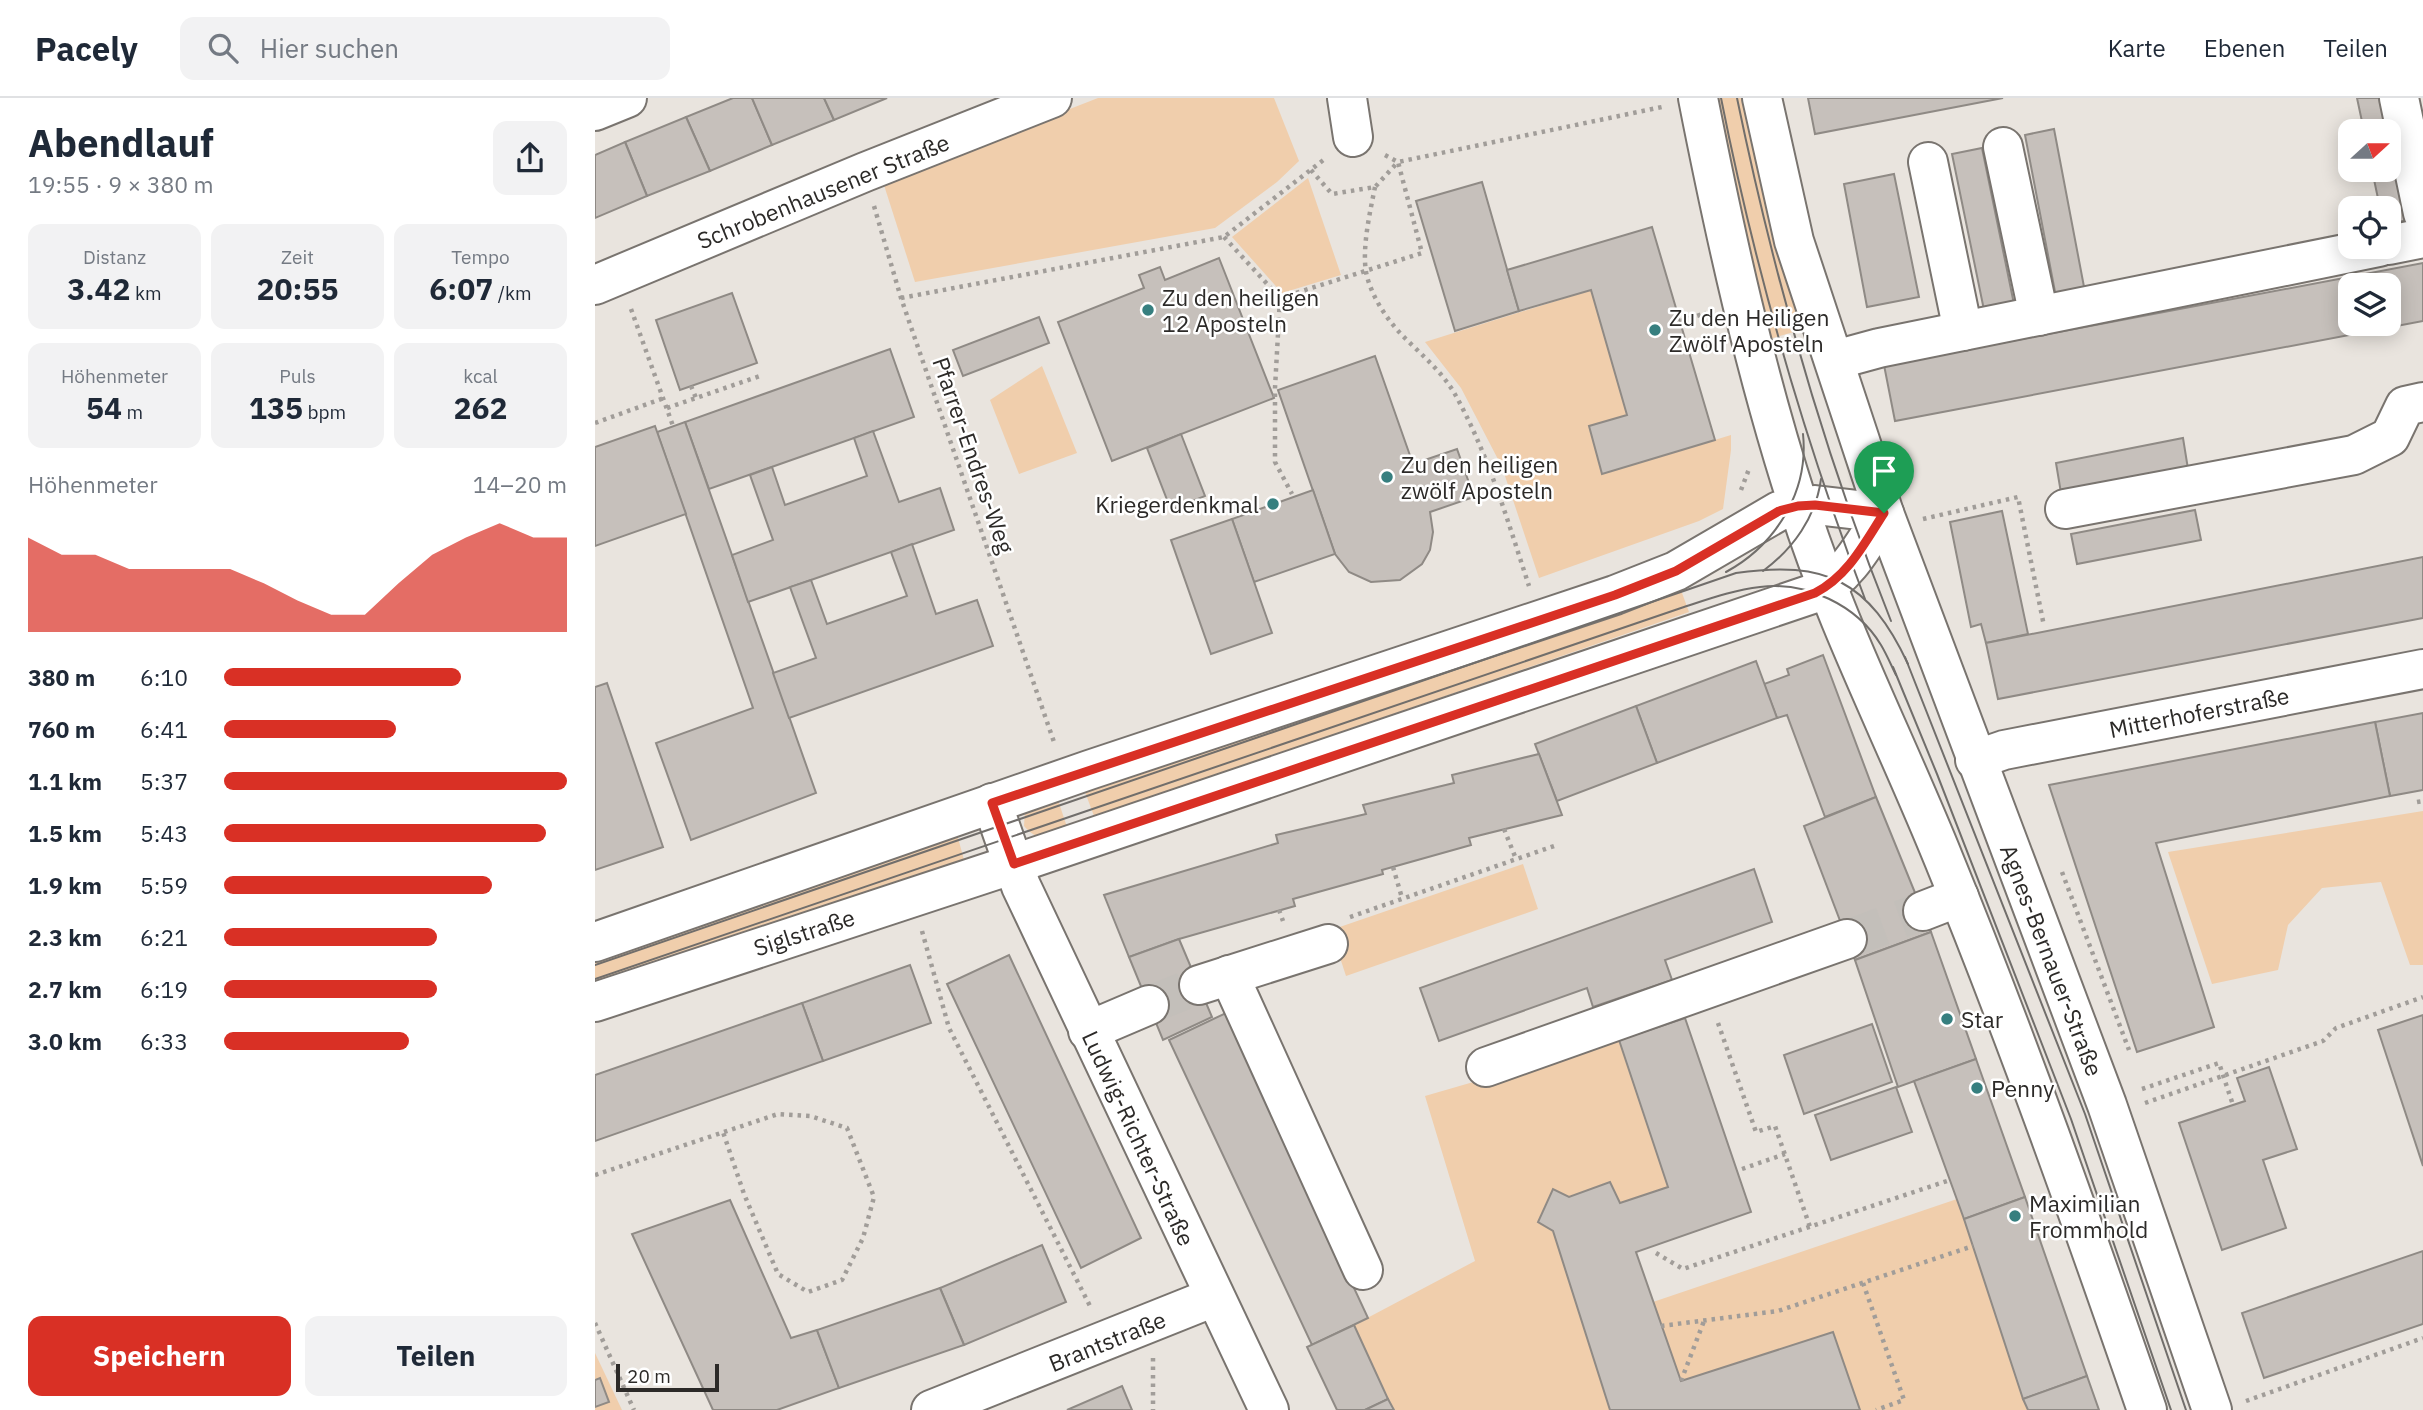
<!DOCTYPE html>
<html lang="de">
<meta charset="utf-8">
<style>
:root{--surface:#fff;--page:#f2f2f3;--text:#1f2937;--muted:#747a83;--line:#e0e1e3;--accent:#d93025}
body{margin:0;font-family:"IBM Plex Sans",sans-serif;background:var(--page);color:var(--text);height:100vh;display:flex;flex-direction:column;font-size:26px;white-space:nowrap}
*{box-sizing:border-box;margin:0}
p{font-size:23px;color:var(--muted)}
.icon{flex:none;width:38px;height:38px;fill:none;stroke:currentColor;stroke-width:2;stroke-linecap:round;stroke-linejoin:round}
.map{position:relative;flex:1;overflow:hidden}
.details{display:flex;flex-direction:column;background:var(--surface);width:595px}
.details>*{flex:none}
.needle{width:46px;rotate:69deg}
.fabs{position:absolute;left:1743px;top:21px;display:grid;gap:14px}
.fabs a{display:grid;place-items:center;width:63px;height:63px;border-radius:14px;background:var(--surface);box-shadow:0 4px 18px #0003;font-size:35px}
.scale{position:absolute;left:21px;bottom:18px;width:103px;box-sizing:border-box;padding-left:7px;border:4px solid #2c2a28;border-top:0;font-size:19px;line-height:24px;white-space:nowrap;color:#2c2a28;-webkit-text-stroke:5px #fff;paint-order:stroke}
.pin{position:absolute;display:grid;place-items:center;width:60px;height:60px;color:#fff;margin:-72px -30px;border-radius:50% 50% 50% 0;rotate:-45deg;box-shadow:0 0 7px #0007}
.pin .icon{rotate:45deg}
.round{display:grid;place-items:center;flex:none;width:74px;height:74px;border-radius:14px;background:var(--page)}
.overview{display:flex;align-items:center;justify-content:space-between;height:119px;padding:0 28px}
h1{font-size:38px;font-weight:800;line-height:52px}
.figures{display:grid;grid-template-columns:repeat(3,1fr);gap:10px;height:119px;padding:7px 28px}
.figures div{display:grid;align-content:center;border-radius:14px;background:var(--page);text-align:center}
.figures b{font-size:30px;font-weight:800}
.figures small{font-size:19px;font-weight:400}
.figures p{font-size:19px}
.chart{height:196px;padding:14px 28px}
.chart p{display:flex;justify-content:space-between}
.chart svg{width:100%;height:126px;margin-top:7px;fill:var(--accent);opacity:.7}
.primary-button{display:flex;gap:14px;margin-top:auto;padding:14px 28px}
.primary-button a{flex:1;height:80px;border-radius:14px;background:var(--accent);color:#fff;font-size:28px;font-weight:800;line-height:80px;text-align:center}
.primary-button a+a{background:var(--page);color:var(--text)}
ul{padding:0 28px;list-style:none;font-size:23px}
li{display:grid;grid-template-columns:112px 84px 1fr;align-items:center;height:52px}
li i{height:18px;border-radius:9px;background:var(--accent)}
header{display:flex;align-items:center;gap:42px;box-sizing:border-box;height:98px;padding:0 35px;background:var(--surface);border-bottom:2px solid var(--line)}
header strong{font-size:33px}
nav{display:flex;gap:38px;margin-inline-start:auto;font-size:24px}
.search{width:490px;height:63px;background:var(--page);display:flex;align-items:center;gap:18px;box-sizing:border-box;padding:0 24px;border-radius:14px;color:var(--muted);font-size:26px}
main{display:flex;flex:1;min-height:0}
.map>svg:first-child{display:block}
.green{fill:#f0ceac}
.building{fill:#c6c0bb;stroke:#8f8a85;stroke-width:2;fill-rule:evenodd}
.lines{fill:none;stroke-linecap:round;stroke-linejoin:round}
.minor-tunnel{stroke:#c3bfba;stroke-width:38;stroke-dasharray:38 19;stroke-linecap:butt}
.minor-casing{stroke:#79746f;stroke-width:42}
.major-casing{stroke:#79746f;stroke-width:42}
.path{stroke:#a19d99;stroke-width:4.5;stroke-dasharray:3.5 5;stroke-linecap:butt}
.minor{stroke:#fff;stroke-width:38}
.major{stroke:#fff;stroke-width:38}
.tram{stroke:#716e6b;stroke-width:2}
.route-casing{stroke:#fff;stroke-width:14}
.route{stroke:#d93025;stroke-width:9}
.poi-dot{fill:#367f7f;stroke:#fff;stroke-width:2.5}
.labels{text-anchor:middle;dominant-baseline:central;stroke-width:5;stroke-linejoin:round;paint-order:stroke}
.street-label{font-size:23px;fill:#2c2a28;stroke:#fff}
.poi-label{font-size:23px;fill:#2c2a28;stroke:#fff;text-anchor:start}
</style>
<header>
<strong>Pacely</strong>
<div class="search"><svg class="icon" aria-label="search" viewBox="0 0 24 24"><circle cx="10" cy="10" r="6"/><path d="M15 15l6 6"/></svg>Hier suchen</div>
<nav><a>Karte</a><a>Ebenen</a><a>Teilen</a></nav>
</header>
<main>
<section class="details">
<div class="overview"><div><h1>Abendlauf</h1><p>19:55 · 9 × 380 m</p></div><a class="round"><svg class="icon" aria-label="share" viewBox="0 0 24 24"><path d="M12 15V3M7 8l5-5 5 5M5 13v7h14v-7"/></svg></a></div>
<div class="figures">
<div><p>Distanz</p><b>3.42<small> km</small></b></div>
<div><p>Zeit</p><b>20:55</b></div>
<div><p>Tempo</p><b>6:07<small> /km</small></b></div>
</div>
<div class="figures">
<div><p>Höhenmeter</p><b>54<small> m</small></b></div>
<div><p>Puls</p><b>135<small> bpm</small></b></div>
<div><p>kcal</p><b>262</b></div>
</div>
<div class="chart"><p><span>Höhenmeter</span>14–20 m</p>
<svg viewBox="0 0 160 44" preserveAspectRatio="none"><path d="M0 44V11L10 17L20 17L30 22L40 22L50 22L60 22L70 27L80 33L90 38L100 38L110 27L120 17L130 11L140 6L150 11L160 11V44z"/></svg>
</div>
<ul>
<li><b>380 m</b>6:10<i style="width:69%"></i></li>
<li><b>760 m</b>6:41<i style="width:50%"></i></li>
<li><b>1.1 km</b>5:37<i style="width:100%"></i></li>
<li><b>1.5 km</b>5:43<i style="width:94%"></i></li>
<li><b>1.9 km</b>5:59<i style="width:78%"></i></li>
<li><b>2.3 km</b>6:21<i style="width:62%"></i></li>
<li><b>2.7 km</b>6:19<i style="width:62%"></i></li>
<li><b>3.0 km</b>6:33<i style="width:54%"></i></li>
</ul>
<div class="primary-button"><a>Speichern</a><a>Teilen</a></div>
</section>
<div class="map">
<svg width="1828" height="1312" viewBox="0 0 1828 1312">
<rect width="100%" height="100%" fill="#e9e4de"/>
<g class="green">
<path d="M503 0H679L704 63 682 84 620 130 320 184 288 84Z"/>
<path d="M1118 0H1149L1209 231 1171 242Z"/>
<path d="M713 80 746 177 687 195 637 139Z"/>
<path d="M996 192 1032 317 1008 376 1136 337V352L1128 411 1104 423 944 480 907 369 866 290 830 244Z"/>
<path d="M447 268 482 355 424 376 395 302Z"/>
<path d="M1083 484 1094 514 749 633 502 726 487 686Z"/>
<path d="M461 696 474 735C453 739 444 745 429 728L430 713Z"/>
<path d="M1828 713V867H1815L1786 784 1727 790 1693 827 1683 872 1617 886 1573 754Z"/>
<path d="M362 736 369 762 363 769 189 821 0 889V861Z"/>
<path d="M928 766 943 811 751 878 736 832Z"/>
<path d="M1024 942 1073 1089 1025 1105 1015 1084 974 1099 958 1091 943 1124 958 1133 1015 1312H799L759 1227 880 1163 830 998Z"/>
<path d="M1362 1101 1433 1312H1265L1238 1234 1086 1283 1058 1204Z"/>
<path d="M0 1255 27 1312H0Z"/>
</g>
<g class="building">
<path d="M138 0H157L177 47 115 73 91 19Z"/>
<path d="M157 0H229L239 22 177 47Z"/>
<path d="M229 0H292L239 22Z"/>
<path d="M1213 0H1408L1220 36Z"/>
<path d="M1762 0H1792L1817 121 1794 126V110H1785L1777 72H1794V33H1769Z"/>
<path d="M91 19 115 73 52 98 30 44Z"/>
<path d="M1459 31 1490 194 1461 199 1430 37Z"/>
<path d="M30 44 52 98 0 120V57Z"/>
<path d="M1387 50 1419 206 1389 212 1357 56Z"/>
<path d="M1299 76 1324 199 1272 209 1249 86Z"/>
<path d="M887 84 924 213 860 233 821 103Z"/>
<path d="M1057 129 1120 342 1007 376 994 328 1032 317 996 192 924 213 912 172Z"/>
<path d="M624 160 679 300 517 363 463 224 549 190 544 177 565 169 570 182Z"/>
<path d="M1828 165V223L1300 323 1289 267ZM1755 187H1794V226H1755Z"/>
<path d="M137 195 162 265 85 292 61 222Z"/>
<path d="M444 219 454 245 368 278 358 252Z"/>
<path d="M295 251 319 319 114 391 90 324Z"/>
<path d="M780 258 818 366 862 351 879 399 835 414 838 434 835 452 827 466 805 482 776 484 754 474 740 456 683 292Z"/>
<path d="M90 324 221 695 96 742 61 645 158 610 62 334Z"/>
<path d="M60 328 91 416 0 448V349Z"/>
<path d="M278 333 304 404 345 390 359 432 153 504 137 457 178 442 155 377 177 369 190 407 272 378 259 340Z"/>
<path d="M586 336 610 398 576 412 552 350Z"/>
<path d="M1588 340 1593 371 1466 395 1461 365Z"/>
<path d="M718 392 740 456 659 484 637 421Z"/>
<path d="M1600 412 1606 442 1482 466 1476 436Z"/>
<path d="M1407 413 1433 536 1391 545 1386 526 1376 529 1355 424Z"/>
<path d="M637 421 677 535 616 556 576 442Z"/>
<path d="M317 446 341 516 382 502 398 548 194 620 178 575 221 560 195 489 216 482 232 526 312 498 296 454Z"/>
<path d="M1828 459V520L1403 601 1391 545Z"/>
<path d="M1228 557 1281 699 1230 719 1192 617 1182 620 1169 586 1194 577 1192 571Z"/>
<path d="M1161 563 1182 620 1062 665 1041 608Z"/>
<path d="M12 585 68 749 0 772V589Z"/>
<path d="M1041 608 1062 665 962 703 940 646Z"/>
<path d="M1828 615V692L1795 698 1780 624Z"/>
<path d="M1780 624 1795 698 1561 745 1619 929 1542 954 1454 687Z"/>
<path d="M944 656 967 717 874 740 876 747 787 772 788 776 698 801 700 808 584 841 534 859 509 797 683 745 681 737 771 716 768 707 859 685 857 677Z"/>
<path d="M1281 699 1336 834 1260 862 1209 728Z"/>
<path d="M1159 771 1177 824 1070 862 1077 882 998 909 992 890 844 943 825 890Z"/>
<path d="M1336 834 1381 961 1303 989 1260 862Z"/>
<path d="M584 841 617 919 568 942 534 859Z"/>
<path d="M414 857 546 1140 486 1170 352 886Z"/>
<path d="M315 867 336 925 228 963 207 905Z"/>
<path d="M207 905 228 963 0 1043V977Z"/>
<path d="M631 915 773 1220 717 1247 574 942Z"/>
<path d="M1828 917V1068L1783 932Z"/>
<path d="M1090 920 1156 1114 1041 1154 1086 1283 1238 1234 1265 1312H1015L958 1133 943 1124 958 1091 974 1099 1015 1084 1025 1105 1073 1089 1024 942Z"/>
<path d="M1277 926 1297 984 1209 1016 1189 957Z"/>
<path d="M1381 961 1430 1099 1369 1121 1319 983Z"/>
<path d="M1674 969 1702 1051 1668 1062 1691 1130 1627 1152 1584 1025 1650 1003 1642 980Z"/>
<path d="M1301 989 1317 1034 1236 1062 1220 1017Z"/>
<path d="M1430 1099 1492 1278 1428 1301 1369 1121Z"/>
<path d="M135 1102 196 1240 222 1232 244 1290 182 1312H118L37 1136Z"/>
<path d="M447 1147 471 1204 369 1247 345 1190Z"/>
<path d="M1828 1153V1226L1669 1280 1647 1215Z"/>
<path d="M345 1190 369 1247 244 1290 222 1232Z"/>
<path d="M759 1227 793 1301 770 1312H742L712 1249Z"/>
<path d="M1492 1278 1504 1312H1433L1428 1301Z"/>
<path d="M5 1280 14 1304 0 1309V1282Z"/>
<path d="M527 1288 537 1312H472Z"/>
<path d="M793 1301 799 1312H770Z"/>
</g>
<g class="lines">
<g class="minor-tunnel">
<path d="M1252 841 1328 813"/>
<path d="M554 907 604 887"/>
</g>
<g class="minor-casing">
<g id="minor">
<path d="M752 0 758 39"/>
<path d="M1804 0 1828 115"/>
<path d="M0 13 32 0"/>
<path d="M1408 49 1444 218"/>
<path d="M1333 64 1368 233"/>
<path d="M1794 147 1828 140"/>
<path d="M0 187 270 74 457 0"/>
<path d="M1240 262 1284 250 1784 149"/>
<path d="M1470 411 1759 357 1795 339 1810 308 1828 304"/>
<path d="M1380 662 1409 652 1828 571"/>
<path d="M397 705 426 788 674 1312"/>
<path d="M1328 813 1364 799"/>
<path d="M0 844 494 672 1020 497 1081 473 1184 413 1220 407 1289 415C1269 446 1253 478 1220 495L419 766 0 904"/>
<path d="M634 877 768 1172"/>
<path d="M604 887 733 846"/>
<path d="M493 933 554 907"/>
<path d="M891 969 1252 841"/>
<path d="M336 1312 619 1199"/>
</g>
</g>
<g class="major-casing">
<g id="major">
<path d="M1103 0C1130 137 1160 273 1203 406 1242 529 1301 643 1349 762 1423 943 1488 1127 1552 1312"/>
<path d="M1167 0 1199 143 1289 415 1512 1007 1617 1312"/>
</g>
</g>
<g class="path">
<path d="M790 57 803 64 1067 9"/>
<path d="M716 72 737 96 780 89 802 65"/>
<path d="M780 89C775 114 767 149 771 174 776 199 794 225 812 242 830 260 849 276 861 298 894 358 913 424 934 488"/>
<path d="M279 108 306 200 460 647"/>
<path d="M629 139 685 200 680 290V364L697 396"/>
<path d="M306 200 629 139 731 60"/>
<path d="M685 200 827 155 803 64"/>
<path d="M36 211 78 328"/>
<path d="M1086 223 1111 215"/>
<path d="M96 288 101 300"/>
<path d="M72 310 165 278"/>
<path d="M0 325 69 300"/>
<path d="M1146 392 1154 371"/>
<path d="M1328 421 1423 399 1449 528"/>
<path d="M1822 704 1828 703"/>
<path d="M909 731 921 761"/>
<path d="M798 769 807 800"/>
<path d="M1467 774 1534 952"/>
<path d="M684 812 688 823"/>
<path d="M755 819 959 748"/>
<path d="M327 833 354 930 496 1210"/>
<path d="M1123 925 1161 1034 1180 1028 1215 1129"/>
<path d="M1547 991 1624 965 1638 1007"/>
<path d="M1550 1005 1728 943 1741 930 1828 899"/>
<path d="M1147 1071 1190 1056"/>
<path d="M0 1077 183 1016 215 1018 252 1030 279 1099 268 1140 247 1182 213 1194 183 1176 149 1096 128 1034"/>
<path d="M1439 1127 1448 1124"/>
<path d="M1061 1155 1088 1171 1355 1082"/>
<path d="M1268 1185 1309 1302 1281 1312"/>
<path d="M0 1225 39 1312"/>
<path d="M1066 1228 1183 1213 1378 1148"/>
<path d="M558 1260V1312"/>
<path d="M1086 1283 1109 1223"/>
<path d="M1651 1303 1828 1240"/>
</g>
<use href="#minor" class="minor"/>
<use href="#major" class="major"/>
<g class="tram">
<path d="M1126 0C1160 171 1208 338 1270 501"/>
<path d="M1142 0C1179 179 1228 353 1296 523"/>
<path d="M1168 473C1198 451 1221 419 1226 381"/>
<path d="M1131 474C1181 447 1214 393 1208 336"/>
<path d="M1310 559 1490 1016 1591 1312"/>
<path d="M1298 569 1342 676 1476 1021 1576 1312"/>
<path d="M0 867 1141 475C1231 462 1274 483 1313 566"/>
<path d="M0 881 1086 510C1111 502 1138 492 1165 489 1211 483 1262 507 1286 547 1292 557 1296 567 1301 577"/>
</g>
</g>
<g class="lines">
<g class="route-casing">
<path id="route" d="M1220 407 1289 415C1269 446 1253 478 1220 495L419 766 397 705 1020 497 1081 473 1184 413 1203 408Z"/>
</g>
<use href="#route" class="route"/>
</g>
<g class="poi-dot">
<circle cx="553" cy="212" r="7"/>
<circle cx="1060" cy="232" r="7"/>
<circle cx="792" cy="379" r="7"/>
<circle cx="678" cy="406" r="7"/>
<circle cx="1352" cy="921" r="7"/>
<circle cx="1382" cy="990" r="7"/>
<circle cx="1420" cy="1118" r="7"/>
</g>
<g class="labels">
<g class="street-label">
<text transform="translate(228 93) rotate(-22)">Schrobenhausener Straße</text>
<text transform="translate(379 357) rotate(71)">Pfarrer-Endres-Weg</text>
<text transform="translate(1604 614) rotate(-11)">Mitterhoferstraße</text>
<text transform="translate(209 834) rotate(-18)">Siglstraße</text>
<text transform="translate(1457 862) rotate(69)">Agnes-Bernauer-Straße</text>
<text transform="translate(544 1040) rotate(65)">Ludwig-Richter-Straße</text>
<text transform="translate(512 1243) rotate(-22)">Brantstraße</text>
</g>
<g class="poi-label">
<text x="567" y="199">Zu den heiligen<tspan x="567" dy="26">12 Aposteln</tspan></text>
<text x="1074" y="219">Zu den Heiligen<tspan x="1074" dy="26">Zwölf Aposteln</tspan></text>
<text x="806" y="366">Zu den heiligen<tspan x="806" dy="26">zwölf Aposteln</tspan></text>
<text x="664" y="406" text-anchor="end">Kriegerdenkmal</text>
<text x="1366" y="921">Star</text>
<text x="1396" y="990">Penny</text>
<text x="1434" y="1105">Maximilian<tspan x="1434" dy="26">Frommhold</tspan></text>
</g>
</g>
</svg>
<div class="fabs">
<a><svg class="needle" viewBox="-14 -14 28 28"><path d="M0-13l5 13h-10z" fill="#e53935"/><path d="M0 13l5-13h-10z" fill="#747a83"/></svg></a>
<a><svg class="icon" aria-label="locate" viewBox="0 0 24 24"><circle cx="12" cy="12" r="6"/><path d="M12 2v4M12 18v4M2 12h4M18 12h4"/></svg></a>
<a><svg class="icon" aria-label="layers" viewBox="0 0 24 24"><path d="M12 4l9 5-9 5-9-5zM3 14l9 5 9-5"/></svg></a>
</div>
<div class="scale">20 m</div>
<div class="pin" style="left:1289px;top:415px;background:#1e9e55"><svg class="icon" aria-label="arrive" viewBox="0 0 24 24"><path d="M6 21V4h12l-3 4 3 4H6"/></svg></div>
</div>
</main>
